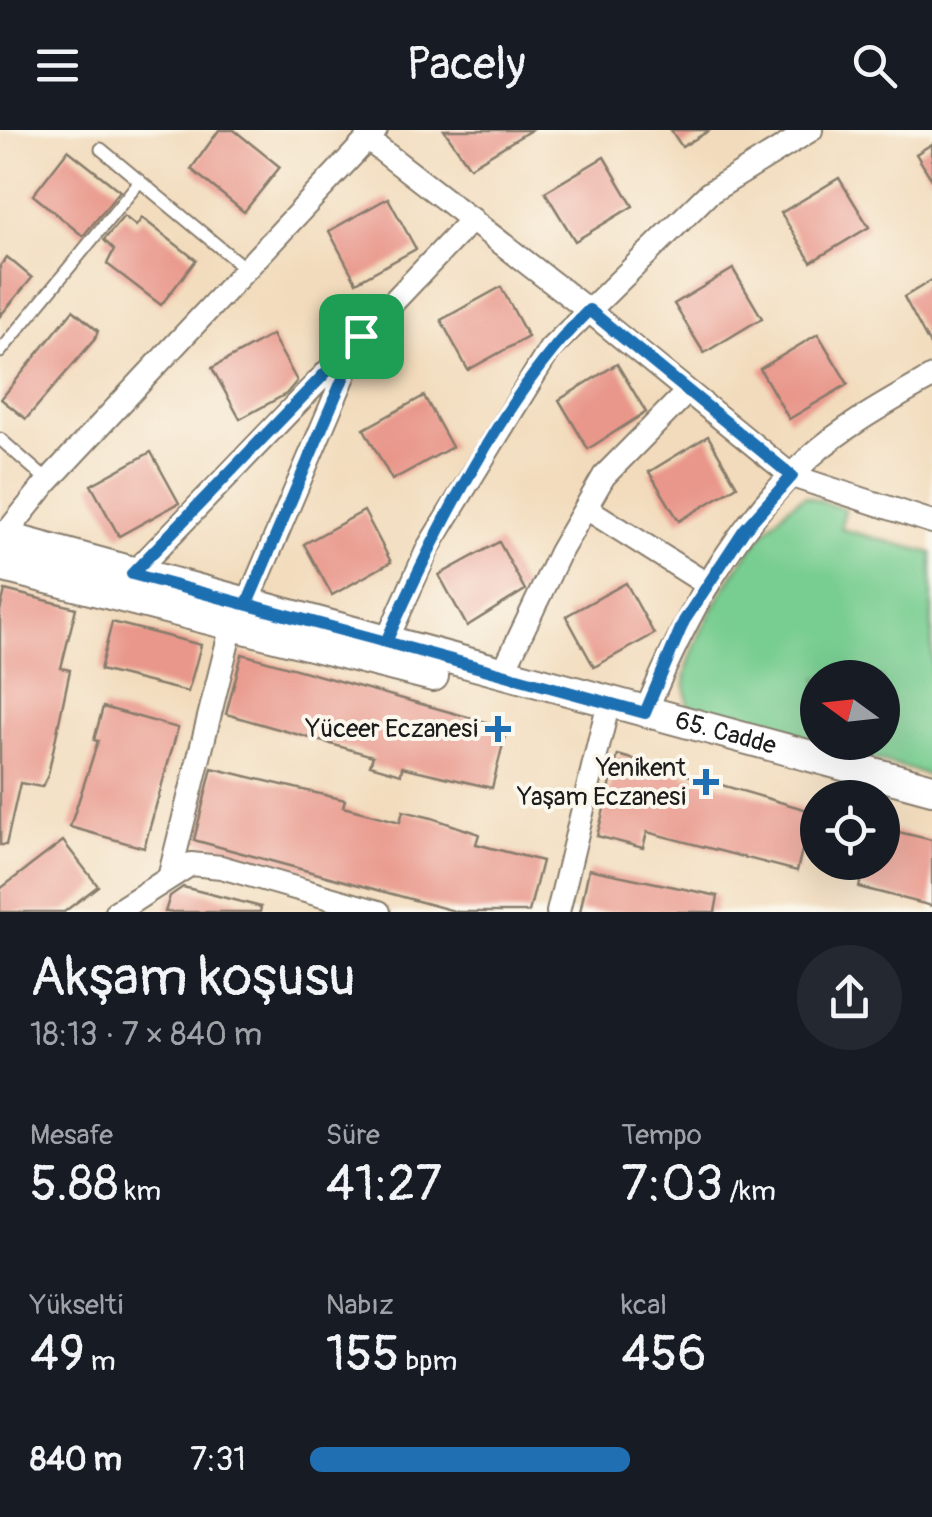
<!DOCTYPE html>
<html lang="tr">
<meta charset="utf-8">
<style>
:root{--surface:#171b24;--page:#242831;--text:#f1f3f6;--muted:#9ea1a6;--accent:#1f6fb2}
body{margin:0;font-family:Pangolin,sans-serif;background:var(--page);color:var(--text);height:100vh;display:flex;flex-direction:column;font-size:38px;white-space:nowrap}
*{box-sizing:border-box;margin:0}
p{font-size:32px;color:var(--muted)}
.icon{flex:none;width:55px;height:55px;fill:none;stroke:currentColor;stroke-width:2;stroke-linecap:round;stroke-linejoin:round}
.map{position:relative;height:782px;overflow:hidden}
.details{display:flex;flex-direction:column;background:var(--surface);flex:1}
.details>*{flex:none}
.needle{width:65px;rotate:285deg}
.buttons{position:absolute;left:800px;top:530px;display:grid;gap:20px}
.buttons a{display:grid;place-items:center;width:100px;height:100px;border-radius:50%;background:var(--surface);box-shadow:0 10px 40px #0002;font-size:50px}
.pin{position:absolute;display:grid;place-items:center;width:85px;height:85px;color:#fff;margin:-42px;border-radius:20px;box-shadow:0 5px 15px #0006}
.round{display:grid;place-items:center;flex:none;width:105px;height:105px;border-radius:52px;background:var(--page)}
.headline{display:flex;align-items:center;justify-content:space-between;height:170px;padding:0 30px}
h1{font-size:55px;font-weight:600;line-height:75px}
.metrics{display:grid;grid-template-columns:repeat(3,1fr);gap:15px;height:170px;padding:10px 30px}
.metrics div{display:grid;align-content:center}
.metrics b{font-size:50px;font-weight:600}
.metrics small{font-size:28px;font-weight:400}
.metrics p{font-size:28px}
ul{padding:0 30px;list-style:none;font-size:32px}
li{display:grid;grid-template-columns:160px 120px 1fr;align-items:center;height:75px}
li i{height:25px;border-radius:12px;background:var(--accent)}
header{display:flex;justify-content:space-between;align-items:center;height:130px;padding:0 30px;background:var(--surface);font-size:45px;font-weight:600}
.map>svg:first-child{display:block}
.green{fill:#78cd91;stroke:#4a7456;stroke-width:2.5;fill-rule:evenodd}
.building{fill:#e9978b}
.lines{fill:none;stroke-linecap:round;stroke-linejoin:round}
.service-casing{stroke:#877c6c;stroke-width:15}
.minor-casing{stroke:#877c6c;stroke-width:26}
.secondary-casing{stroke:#877c6c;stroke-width:34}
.service{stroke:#fff;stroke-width:11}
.minor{stroke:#fff;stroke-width:22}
.secondary{stroke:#fff;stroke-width:30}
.route-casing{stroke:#fff;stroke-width:20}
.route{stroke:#1f6fb2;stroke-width:12}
.poi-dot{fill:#1f6fb2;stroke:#fbf7ec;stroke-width:4}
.labels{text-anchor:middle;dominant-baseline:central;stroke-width:8;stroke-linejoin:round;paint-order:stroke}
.poi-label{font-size:25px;fill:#1c1c1c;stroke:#fbf7ec;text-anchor:end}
.street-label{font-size:25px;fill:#1c1c1c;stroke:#fbf7ec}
</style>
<header><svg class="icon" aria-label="menu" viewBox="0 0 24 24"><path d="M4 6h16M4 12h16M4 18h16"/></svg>Pacely<svg class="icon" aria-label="search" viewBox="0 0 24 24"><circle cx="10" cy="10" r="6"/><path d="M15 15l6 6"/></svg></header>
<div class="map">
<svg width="932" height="782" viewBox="0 0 932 782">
<rect width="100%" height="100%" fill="#fbf7ec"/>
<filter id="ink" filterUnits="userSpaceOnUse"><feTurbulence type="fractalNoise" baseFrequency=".01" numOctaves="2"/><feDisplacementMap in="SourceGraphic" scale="20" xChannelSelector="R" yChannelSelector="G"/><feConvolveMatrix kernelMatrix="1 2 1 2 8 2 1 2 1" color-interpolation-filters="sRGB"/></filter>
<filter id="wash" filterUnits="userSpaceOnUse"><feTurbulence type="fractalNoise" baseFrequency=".0048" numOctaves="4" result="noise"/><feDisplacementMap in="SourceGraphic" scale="40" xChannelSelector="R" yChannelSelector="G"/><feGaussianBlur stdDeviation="2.25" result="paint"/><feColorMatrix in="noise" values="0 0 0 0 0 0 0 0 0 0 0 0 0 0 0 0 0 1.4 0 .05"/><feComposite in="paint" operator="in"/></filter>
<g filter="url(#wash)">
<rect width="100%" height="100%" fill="#f2dbbc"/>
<path class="green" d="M805 366 844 379 841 399 932 423V646L688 576C687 567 684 554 686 545 693 499 763 386 805 366ZM818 548H882V612H818Z"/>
<g id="blocks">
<g class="building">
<path d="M219 0H234L280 37 244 82 191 39Z"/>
<path d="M444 0H531L470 37Z"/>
<path d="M671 0H710L682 17Z"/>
<path d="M932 14V50L916 24Z"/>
<path d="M68 20 120 61 83 106 33 65Z"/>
<path d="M604 27 633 76 575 111 545 62Z"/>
<path d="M839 48 869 97 811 132 781 83Z"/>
<path d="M388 68 416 119 356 152 329 101Z"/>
<path d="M124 86 136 96 142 88 196 130 161 175 107 134 114 120 104 110Z"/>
<path d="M7 127 32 148 0 186V136Z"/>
<path d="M733 139 762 188 704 223 674 174Z"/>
<path d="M932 150V219L904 167Z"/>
<path d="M501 157 528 207 468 240 441 190Z"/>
<path d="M73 180 98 201 95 209 26 289 1 269Z"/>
<path d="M818 204 848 254 789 289 760 239Z"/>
<path d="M272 205 297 251 286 264 240 289 212 238Z"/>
<path d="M617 234 646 282 588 319 559 270Z"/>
<path d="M424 266 452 317 392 350 364 299Z"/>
<path d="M708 306 737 356 679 391 649 342Z"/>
<path d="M151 322 179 373 119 406 91 355Z"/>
<path d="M364 381 391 432 332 465 304 414Z"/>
<path d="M499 412 525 460 467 496 439 445Z"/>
<path d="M626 453 654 504 594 537 566 486Z"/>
<path d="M5 460 76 478 61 538 70 540 48 645 42 657 20 653 6 715H0V481Z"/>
<path d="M112 492 201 515 188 562 100 540Z"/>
<path d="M242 524 507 598 492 658 402 637 401 644 370 635 373 626 226 584Z"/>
<path d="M103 577 178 598 144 718 70 697 98 611 94 610Z"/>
<path d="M618 625 811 681 797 741 647 702 643 718 597 706Z"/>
<path d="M212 638 345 670 343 677 400 692 403 681 432 688 479 704 476 714 542 731 529 782H458L194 710Z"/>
<path d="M882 698 932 710V776L859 757 865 732H882Z"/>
<path d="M63 711 98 756 64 782H0V759Z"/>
<path d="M589 739 718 766 715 782H580Z"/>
<path d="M183 757 261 777 260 782H165L170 766Z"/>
</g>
</g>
</g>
<g filter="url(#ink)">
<use href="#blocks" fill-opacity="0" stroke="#877c6c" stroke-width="2.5"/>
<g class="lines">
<g class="service-casing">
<g id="service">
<path d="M101 19 247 140"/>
<path d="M0 222 140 51"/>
<path d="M0 309 48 351"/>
</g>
</g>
<g class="minor-casing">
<g id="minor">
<path d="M367 9 589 181 792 346 932 392"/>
<path d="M586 378 708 455"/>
<path d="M0 411 48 351 376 0"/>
<path d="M133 444 352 216"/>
<path d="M247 474 361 206 472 89"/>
<path d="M386 512 429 416 550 219 709 63 811 0"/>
<path d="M502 544 560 422 604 346 687 262"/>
<path d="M645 583C686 486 731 399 810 327 844 296 892 270 932 247"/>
<path d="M170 744 232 495"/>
<path d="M116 782 191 734 221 737 379 782"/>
<path d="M558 782 605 588"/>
</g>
</g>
<g class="secondary-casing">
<g id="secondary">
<path id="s1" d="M0 406 932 659"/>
<path d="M0 436 433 546"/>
</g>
</g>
<use href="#service" class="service"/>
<use href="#minor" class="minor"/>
<use href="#secondary" class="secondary"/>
</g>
</g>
<g class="lines" filter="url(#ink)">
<g class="route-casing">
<path id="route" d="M361 206 247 474 645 583 684 491 744 400 792 346 589 180C505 262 434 404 386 512L132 444 361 206"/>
</g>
<use href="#route" class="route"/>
</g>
<g class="poi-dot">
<path d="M493 584h10v10h10v10h-10v10h-10v-10h-10v-10h10z"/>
<path d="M701 637h10v10h10v10h-10v10h-10v-10h-10v-10h10z"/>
</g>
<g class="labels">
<g class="poi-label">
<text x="478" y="599">Yüceer Eczanesi</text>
<text x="686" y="638">Yenikent<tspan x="686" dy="29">Yaşam Eczanesi</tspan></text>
</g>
<g class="street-label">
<text stroke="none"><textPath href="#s1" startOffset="752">65. Cadde</textPath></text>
</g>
</g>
</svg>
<div class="buttons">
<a><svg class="needle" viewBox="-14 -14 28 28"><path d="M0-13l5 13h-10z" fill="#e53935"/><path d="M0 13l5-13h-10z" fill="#9ea1a6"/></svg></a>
<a><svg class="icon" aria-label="locate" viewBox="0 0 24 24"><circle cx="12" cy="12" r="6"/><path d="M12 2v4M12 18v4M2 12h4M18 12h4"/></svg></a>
</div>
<div class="pin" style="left:361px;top:206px;background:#1e9e55"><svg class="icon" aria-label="arrive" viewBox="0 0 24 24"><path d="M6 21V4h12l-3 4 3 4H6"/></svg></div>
</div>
<section class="details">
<div class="headline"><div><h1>Akşam koşusu</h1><p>18:13 · 7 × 840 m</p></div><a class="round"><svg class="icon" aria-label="share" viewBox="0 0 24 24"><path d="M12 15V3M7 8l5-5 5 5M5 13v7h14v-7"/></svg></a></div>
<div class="metrics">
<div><p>Mesafe</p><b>5.88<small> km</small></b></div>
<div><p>Süre</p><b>41:27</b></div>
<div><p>Tempo</p><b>7:03<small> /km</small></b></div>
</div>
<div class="metrics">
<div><p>Yükselti</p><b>49<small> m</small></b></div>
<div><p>Nabız</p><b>155<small> bpm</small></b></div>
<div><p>kcal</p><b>456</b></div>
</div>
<ul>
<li><b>840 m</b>7:31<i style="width:54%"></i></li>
</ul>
</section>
